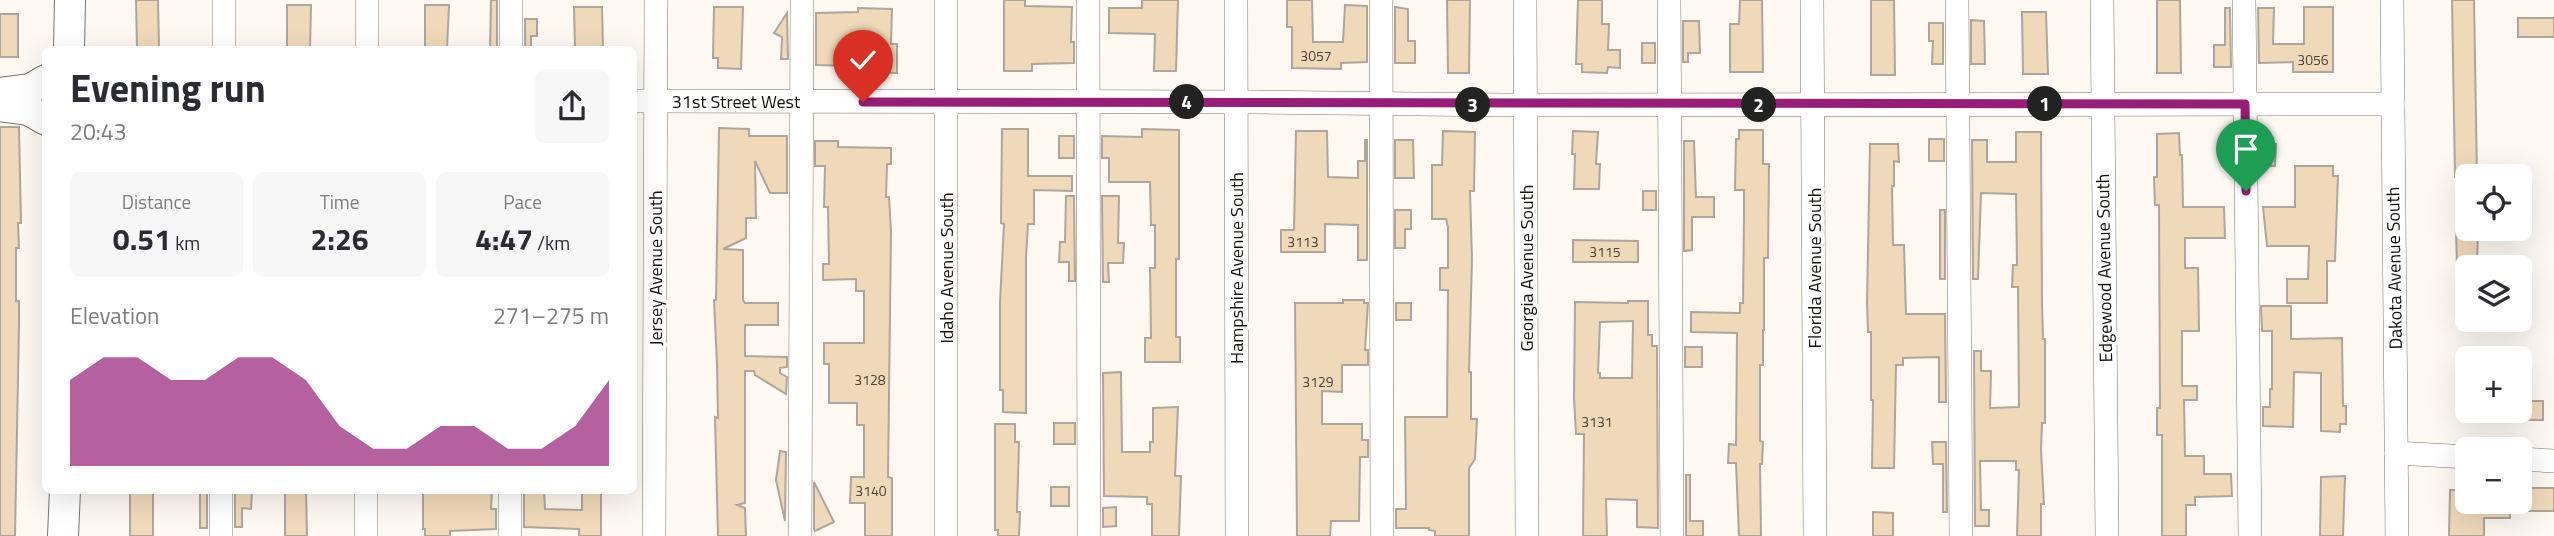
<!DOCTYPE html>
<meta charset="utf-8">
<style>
:root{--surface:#fff;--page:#f7f7f7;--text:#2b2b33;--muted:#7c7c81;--accent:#971d77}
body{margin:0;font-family:"Titillium Web",sans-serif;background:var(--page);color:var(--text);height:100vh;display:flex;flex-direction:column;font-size:26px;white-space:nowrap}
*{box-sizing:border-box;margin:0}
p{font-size:23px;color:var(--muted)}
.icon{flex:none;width:38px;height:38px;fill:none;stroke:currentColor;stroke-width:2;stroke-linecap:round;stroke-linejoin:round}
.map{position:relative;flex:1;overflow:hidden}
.sheet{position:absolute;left:42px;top:46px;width:595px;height:448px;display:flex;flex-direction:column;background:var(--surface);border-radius:10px;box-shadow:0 7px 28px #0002}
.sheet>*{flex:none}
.buttons{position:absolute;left:2455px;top:164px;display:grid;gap:14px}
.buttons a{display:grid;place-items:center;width:77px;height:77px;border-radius:10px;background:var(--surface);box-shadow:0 7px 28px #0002;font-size:35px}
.pin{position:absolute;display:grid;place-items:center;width:60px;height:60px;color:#fff;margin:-72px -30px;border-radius:50% 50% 50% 0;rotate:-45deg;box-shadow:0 0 7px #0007}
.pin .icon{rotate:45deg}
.km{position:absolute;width:35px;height:35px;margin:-18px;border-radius:50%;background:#222;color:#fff;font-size:19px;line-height:35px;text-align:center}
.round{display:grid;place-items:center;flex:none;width:74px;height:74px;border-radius:10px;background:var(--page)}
.head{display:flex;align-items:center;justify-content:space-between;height:119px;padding:0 28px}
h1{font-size:38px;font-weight:700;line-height:52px}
.metrics{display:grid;grid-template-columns:repeat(3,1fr);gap:10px;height:119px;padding:7px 28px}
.metrics div{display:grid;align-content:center;border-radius:10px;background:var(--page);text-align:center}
.metrics b{font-size:30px;font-weight:700}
.metrics small{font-size:19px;font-weight:400}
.metrics p{font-size:19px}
.chart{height:196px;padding:14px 28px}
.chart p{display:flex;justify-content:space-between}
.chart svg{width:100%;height:126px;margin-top:7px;fill:var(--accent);opacity:.7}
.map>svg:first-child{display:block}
.building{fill:#f0d9b9;stroke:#aea69c;stroke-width:2;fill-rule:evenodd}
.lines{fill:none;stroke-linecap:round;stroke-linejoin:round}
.minor-casing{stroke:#7c746b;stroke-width:24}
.major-casing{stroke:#7c746b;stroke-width:32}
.minor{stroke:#fff;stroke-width:23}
.major{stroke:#fff;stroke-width:30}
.route-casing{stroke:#fff;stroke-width:14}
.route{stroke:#971d77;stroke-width:9}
.labels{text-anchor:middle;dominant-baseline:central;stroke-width:7;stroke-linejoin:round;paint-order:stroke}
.number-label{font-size:14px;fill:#4b4338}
.street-label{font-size:18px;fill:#14110d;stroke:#fff}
</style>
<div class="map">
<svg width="2554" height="536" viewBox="0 0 2554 536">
<rect width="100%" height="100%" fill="#fef8f2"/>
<g class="building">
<path d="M136 0H158L159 49H137Z"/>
<path d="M491 0H497V49H490Z"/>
<path d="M1004 0H1025V6L1072 7 1071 42H1074V63L1032 64V71H1004Z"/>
<path d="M1142 0H1178L1176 71H1154L1155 34 1109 33V8H1142Z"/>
<path d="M1287 0H1312L1313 42H1343L1345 5 1367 6V62L1341 63V69L1292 68V27H1287Z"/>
<path d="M1447 0H1470L1469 73H1448Z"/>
<path d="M1578 0H1602V24H1609L1608 50H1620V68L1608 67 1607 73 1582 72V64H1576Z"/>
<path d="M1740 0H1762L1763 72H1730V24H1739Z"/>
<path d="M1871 0H1894L1895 75H1871Z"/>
<path d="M2157 0H2180L2181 73H2157Z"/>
<path d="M2452 0H2474L2477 177H2455Z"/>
<path d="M287 5H311L310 49H287Z"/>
<path d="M425 5H449L447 49H425Z"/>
<path d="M574 7H602L603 49H575Z"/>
<path d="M714 7H743L741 69 718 68V58H713Z"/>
<path d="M1395 7 1408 9V41H1415V63H1395Z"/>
<path d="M2304 7H2333V72H2293V62L2259 63 2258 8H2274L2273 44H2304Z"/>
<path d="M858 8 892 9 891 44H897V73L857 72V66L816 65V13L858 12Z"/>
<path d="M2225 8H2230L2231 67H2214V45H2225Z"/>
<path d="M2022 12H2046L2048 74H2023Z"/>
<path d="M787 13 788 59H781L782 37 774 33Z"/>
<rect x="0" y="14" width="18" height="43"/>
<rect x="2518" y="18" width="36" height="19"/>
<path d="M525 19H537V36H531V49H525Z"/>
<path d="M1971 20 1984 21 1985 64H1971Z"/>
<path d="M1683 21H1699L1700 53H1688V62H1683Z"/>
<path d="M1929 23H1943V64H1932L1933 41H1929Z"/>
<rect x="1642" y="43" width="13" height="20"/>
<path d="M0 127H19L21 223H18L19 248H16V301H19V325L15 536H0Z"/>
<path d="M719 128 749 129V136H787V193H770L755 161 756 218H746V238L723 249 743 250V300L745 303H778V325H745V356L787 357V367L780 368V373L787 377 786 394 755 375 754 371H745V503L737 505 745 508 746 536H718L715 417 718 418 717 364 714 300H716Z"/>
<path d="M1002 129H1028V176H1072V191L1034 190V224H1028L1026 257V413L1003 412V390H1000V302L1004 224 1001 223Z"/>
<path d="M1142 129 1179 130V259H1176V337H1180V362H1145V338H1151L1150 268H1155V225H1151L1150 182H1109V158H1102V136L1142 137Z"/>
<path d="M1739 130H1763V164H1769L1768 258H1764V330H1763V365H1760V441L1763 442 1762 464H1760L1761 536H1739L1736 463H1728L1729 444 1736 445 1737 333 1691 332V312L1740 313V303H1743L1744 218V190H1735L1736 139H1739Z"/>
<path d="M1296 131H1327L1328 177 1358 178V161H1365V140H1367V260H1358V225L1325 224V252H1281V230H1294Z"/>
<path d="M1443 131 1475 132 1474 191H1470L1472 259 1469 372H1471V419H1477L1475 459 1469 468V536H1435V531L1429 530V528H1396V509H1406L1405 417H1447L1448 290H1440V268H1448V227L1446 219H1432V165H1442Z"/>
<path d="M1573 131 1598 132 1596 164H1600L1599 189H1574L1575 154H1572Z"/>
<path d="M2016 132H2041L2042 303 2043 339H2045V423H2042L2041 450 2044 504H2041V536H2017L2019 470H2016V461H1980L1981 510H1989V526H1975L1974 351H1981V371H1991L1990 408 2019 407 2018 287H2012L2013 265H2017L2016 194 1981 193 1978 279H1973L1972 140H1987V162H2016Z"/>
<path d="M2179 133 2180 155H2182L2183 207H2224L2225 238H2185V268H2198L2199 331H2182V386H2197V400H2184L2185 456H2204V474H2231L2232 496 2195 497V505H2186V536H2162V435H2157V408H2160L2159 205H2155L2154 177H2157V134Z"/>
<rect x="1059" y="136" width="15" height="22"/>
<rect x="1929" y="139" width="15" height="22"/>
<path d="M1395 140H1413L1414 178H1395Z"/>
<path d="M815 141H838V147L891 148V164H887L886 197H889L891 231 888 477 892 478V536H865V503H850L851 477H864V425H857V403H829V364H824V343H864V291H856V279L823 280V264H829L828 207H824L825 166H815Z"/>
<path d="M1684 141H1694L1696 197H1714V217H1692V250L1684 251Z"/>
<path d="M1870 144H1898L1899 162 1894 161V186H1892L1893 245H1904L1906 314H1945L1946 402H1939V357L1903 358V365H1896L1894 468H1872L1873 400H1871V332H1868L1867 303Z"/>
<path d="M2260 144H2276L2275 166H2260Z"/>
<path d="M2295 166H2333V176H2338L2335 261H2327V303H2287V279H2308L2309 246H2267L2263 207H2295Z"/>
<rect x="1643" y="191" width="13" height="19"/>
<path d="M1066 196H1074L1075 281H1069V262H1059L1060 242H1065Z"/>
<path d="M1102 196H1119L1118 243H1124L1123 263H1108L1109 282H1103Z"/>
<path d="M1395 210H1411V229H1405V248H1395Z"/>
<rect x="1940" y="210" width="5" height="69"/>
<path d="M2456 229H2478L2477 268H2457Z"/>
<path d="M1573 240 1638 241V262H1573Z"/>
<path d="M1343 300H1364V303H1368L1365 350H1368V365H1342V392L1322 391V424H1362V440H1368V457H1360L1359 521H1331L1330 536H1297L1295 303H1343Z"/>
<path d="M1628 301H1648V335H1652V346H1657L1658 528 1637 527V500L1606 499 1607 536H1583L1584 434H1576L1574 398 1575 302 1628 303ZM1633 321 1632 378H1600V373H1598L1600 322Z"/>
<rect x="1396" y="303" width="15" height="17"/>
<path d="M2261 306H2291V339L2342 338 2343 406H2346V424H2340V432L2321 431V373L2294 372 2293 427 2263 426V407H2270V389H2272V331H2262Z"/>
<rect x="1685" y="347" width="17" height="20"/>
<path d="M1121 372 1122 452H1150V442H1153V408L1178 407 1175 476H1181L1179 536H1152V504H1147V497L1104 496 1103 373Z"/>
<rect x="2522" y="401" width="21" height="19"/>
<rect x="1054" y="423" width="21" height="21"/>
<path d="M995 424H1015V442H1019L1017 512H1020L1019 536H998V530H995Z"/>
<path d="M1932 442H1946L1947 512H1943V464H1933Z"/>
<path d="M780 451 786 452 785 521 776 480Z"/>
<path d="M1686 475H1690V521H1703V536H1686Z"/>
<path d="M2345 476 2343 536H2320L2321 477Z"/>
<path d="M814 482 834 522 815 531 814 529Z"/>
<rect x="1051" y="487" width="18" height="19"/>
<rect x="2529" y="488" width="25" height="23"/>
<rect x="130" y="490" width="23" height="46"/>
<rect x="200" y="490" width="7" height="38"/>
<path d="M285 490H306L307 536H285Z"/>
<path d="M423 490H492L491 509H496V529L450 531V536H425V529H423Z"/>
<path d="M524 490H544L545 509 582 510V490H601V536H579V529L524 527Z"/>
<path d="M2450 490H2468V502H2510V518H2484V536H2449Z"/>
<path d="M235 491H252L251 509 242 508V527H235Z"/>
<path d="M1116 507V526L1103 527V508Z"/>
<path d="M1873 512 1893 513V536H1873Z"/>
</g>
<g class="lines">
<g class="minor-casing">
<g id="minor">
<path d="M1088 0 1089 536"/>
<path d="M1236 0 1237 536"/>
<path d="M1381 0 1382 536"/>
<path d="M1525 0 1527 536"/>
<path d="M1669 0 1672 536"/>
<path d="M1812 0 1815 536"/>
<path d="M1957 0 1961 536"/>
<path d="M2102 0 2107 536"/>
<path d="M2244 0 2250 536"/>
<path d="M2392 0 2397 536"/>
<path d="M224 49V0"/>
<path d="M367 49V0"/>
<path d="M511 49V0"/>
<path d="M634 101 1259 102 1503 105 2393 104"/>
<path d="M2396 453 2468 457"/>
<path d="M2520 459 2554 461"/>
<path d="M221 536V490"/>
<path d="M366 536V490"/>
<path d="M510 536V490"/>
<path d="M654 536 656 0"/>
<path d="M800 536 802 0"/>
<path d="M946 536V0"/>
</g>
</g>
<g class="major-casing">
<g id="major">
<path d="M69 49 70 0"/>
<path d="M0 93 30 89 46 80"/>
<path d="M0 106 28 110 46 120"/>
<path d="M63 536 65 490"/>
</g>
</g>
<use href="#minor" class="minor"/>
<use href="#major" class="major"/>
</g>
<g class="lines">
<g class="route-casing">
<path id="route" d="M863 102C1323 104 1784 104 2245 104L2246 191"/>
</g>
<use href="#route" class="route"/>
</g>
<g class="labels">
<g class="number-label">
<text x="1316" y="55">3057</text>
<text x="2313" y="59">3056</text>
<text x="1303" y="241">3113</text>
<text x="1605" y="251">3115</text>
<text x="870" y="379">3128</text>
<text x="1318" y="381">3129</text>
<text x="1597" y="421">3131</text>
<text x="871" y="490">3140</text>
</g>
<g class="street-label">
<text x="736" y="101">31st Street West</text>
<text transform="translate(655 268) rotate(-90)">Jersey Avenue South</text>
<text transform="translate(946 268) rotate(-90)">Idaho Avenue South</text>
<text transform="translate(1236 268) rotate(-90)">Hampshire Avenue South</text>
<text transform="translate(1526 268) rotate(-90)">Georgia Avenue South</text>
<text transform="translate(1814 268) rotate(-90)">Florida Avenue South</text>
<text transform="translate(2104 268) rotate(-91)">Edgewood Avenue South</text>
<text transform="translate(2394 268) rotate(-91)">Dakota Avenue South</text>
</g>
</g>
</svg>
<div class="buttons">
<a><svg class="icon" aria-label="locate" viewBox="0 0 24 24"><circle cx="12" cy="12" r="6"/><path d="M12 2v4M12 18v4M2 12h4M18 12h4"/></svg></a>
<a><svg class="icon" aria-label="layers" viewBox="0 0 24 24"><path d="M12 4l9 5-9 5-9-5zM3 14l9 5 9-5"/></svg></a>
<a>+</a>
<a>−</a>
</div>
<div class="pin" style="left:2246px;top:191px;background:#1e9e55"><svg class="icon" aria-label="arrive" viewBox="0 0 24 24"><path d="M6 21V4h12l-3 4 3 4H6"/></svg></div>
<div class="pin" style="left:863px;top:102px;background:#d93025"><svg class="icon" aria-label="check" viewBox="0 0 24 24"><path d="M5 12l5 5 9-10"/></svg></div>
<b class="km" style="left:2045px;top:104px">1</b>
<b class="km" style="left:1759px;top:105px">2</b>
<b class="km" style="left:1473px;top:105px">3</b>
<b class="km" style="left:1187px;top:102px">4</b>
<section class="sheet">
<div class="head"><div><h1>Evening run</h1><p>20:43</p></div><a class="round"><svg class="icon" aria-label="share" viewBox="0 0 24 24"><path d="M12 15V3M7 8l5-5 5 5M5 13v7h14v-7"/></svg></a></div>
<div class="metrics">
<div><p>Distance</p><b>0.51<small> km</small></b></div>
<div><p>Time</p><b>2:26</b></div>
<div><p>Pace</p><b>4:47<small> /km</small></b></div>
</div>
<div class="chart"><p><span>Elevation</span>271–275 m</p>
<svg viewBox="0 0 160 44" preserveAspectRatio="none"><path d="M0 44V14L10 6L20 6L30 14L40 14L50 6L60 6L70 14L80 30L90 38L100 38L110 30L120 30L130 38L140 38L150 30L160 14V44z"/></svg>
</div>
</section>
</div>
